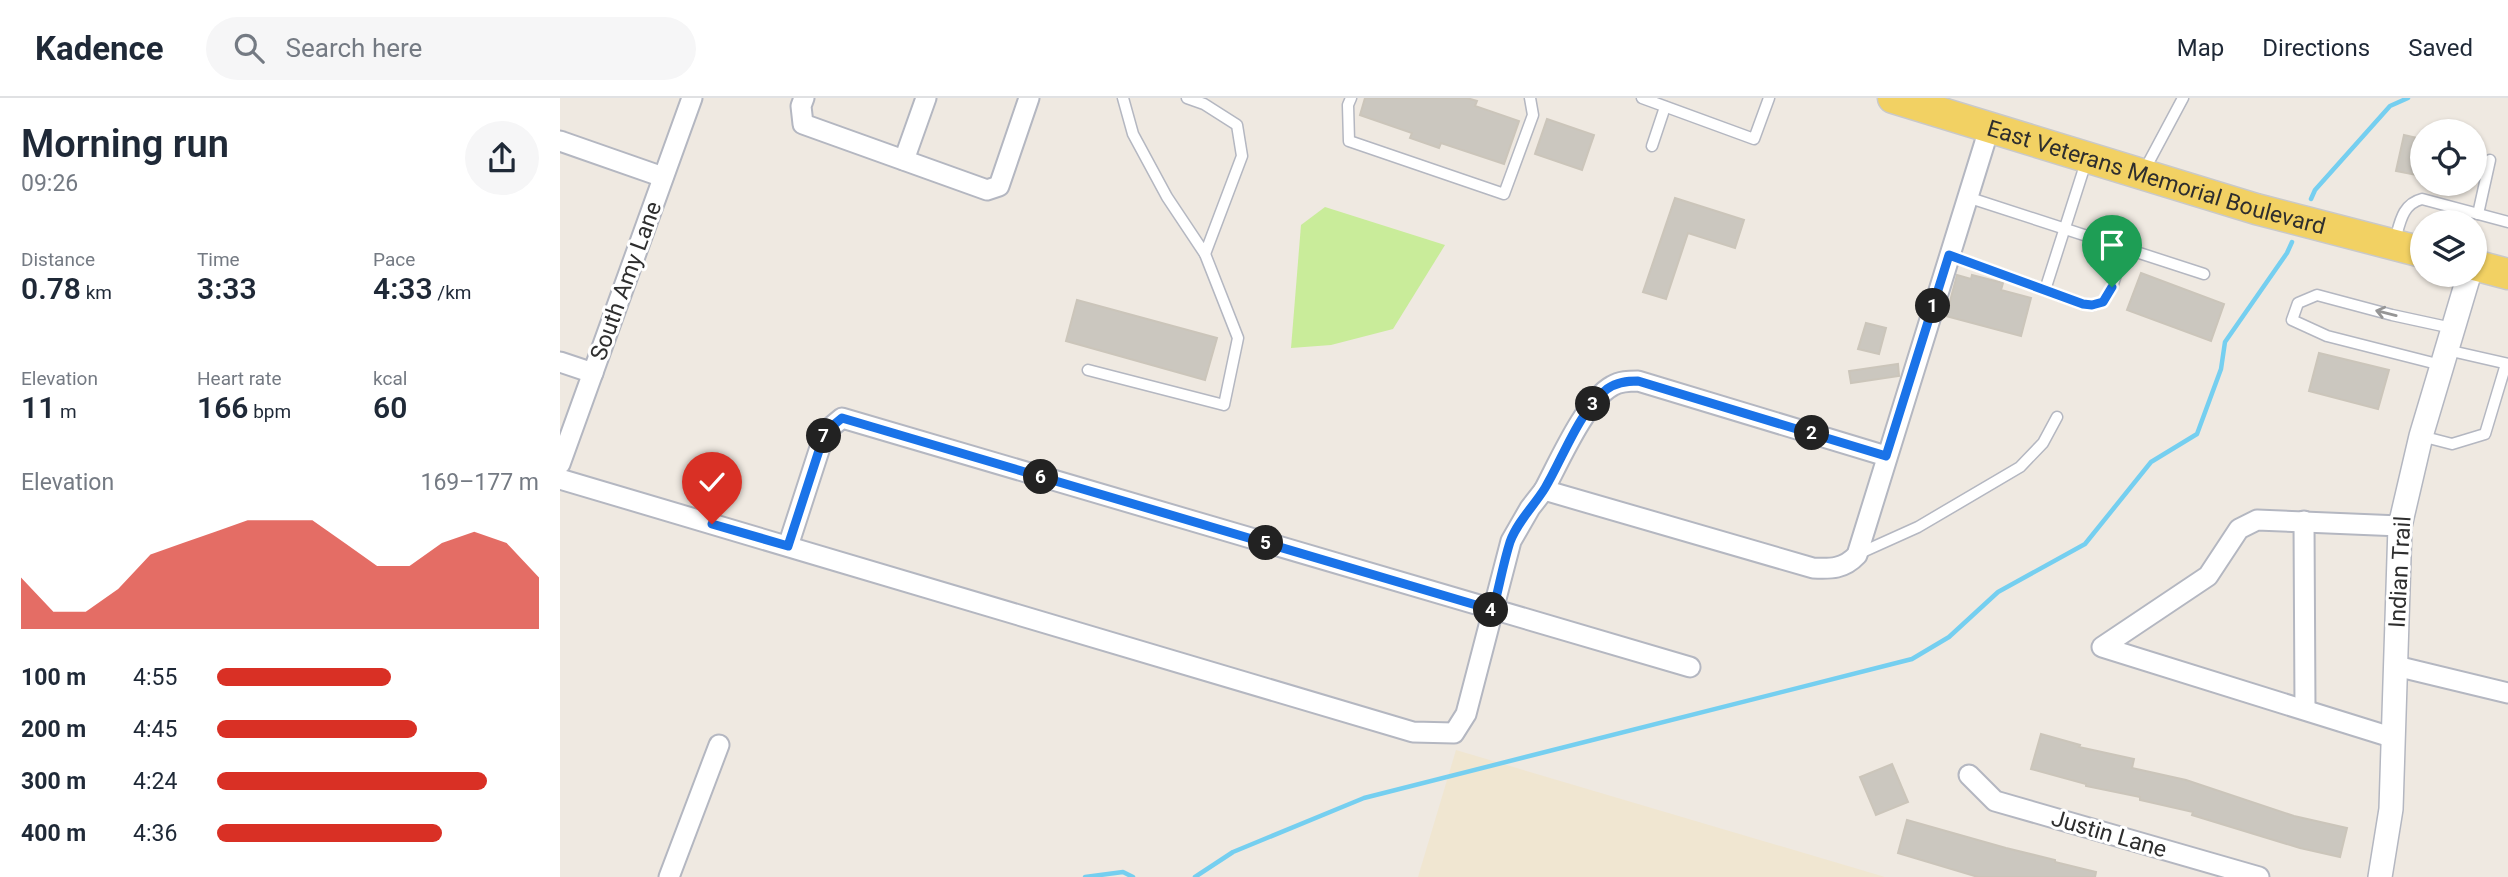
<!DOCTYPE html>
<meta charset="utf-8">
<style>
:root{--surface:#fff;--page:#f6f6f7;--text:#1f2937;--muted:#747a83;--line:#e0e1e3;--accent:#d93025}
body{margin:0;font-family:Roboto,sans-serif;background:var(--page);color:var(--text);height:100vh;display:flex;flex-direction:column;font-size:26px;white-space:nowrap}
*{box-sizing:border-box;margin:0}
p{font-size:23px;color:var(--muted)}
.icon{flex:none;width:38px;height:38px;fill:none;stroke:currentColor;stroke-width:2;stroke-linecap:round;stroke-linejoin:round}
.map{position:relative;flex:1;overflow:hidden}
.sheet{display:flex;flex-direction:column;background:var(--surface);width:560px}
.sheet>*{flex:none}
.buttons{position:absolute;left:1850px;top:21px;display:grid;gap:14px}
.buttons a{display:grid;place-items:center;width:77px;height:77px;border-radius:50%;background:var(--surface);box-shadow:0 2px 5px #0004;font-size:35px}
.pin{position:absolute;display:grid;place-items:center;width:60px;height:60px;color:#fff;margin:-72px -30px;border-radius:50% 50% 50% 0;rotate:-45deg;box-shadow:0 0 7px #0007}
.pin .icon{rotate:45deg}
.km{position:absolute;width:35px;height:35px;margin:-18px;border-radius:50%;background:#222;color:#fff;font-size:19px;line-height:35px;text-align:center}
.round{display:grid;place-items:center;flex:none;width:74px;height:74px;border-radius:37px;background:var(--page)}
.summary{display:flex;align-items:center;justify-content:space-between;height:119px;padding:0 21px}
h1{font-size:38px;font-weight:600;line-height:52px}
.stats{display:grid;grid-template-columns:repeat(3,1fr);gap:10px;height:119px;padding:7px 21px}
.stats div{display:grid;align-content:center}
.stats b{font-size:30px;font-weight:600}
.stats small{font-size:19px;font-weight:400}
.stats p{font-size:19px}
.chart{height:196px;padding:14px 21px}
.chart p{display:flex;justify-content:space-between}
.chart svg{width:100%;height:126px;margin-top:7px;fill:var(--accent);opacity:.7}
ul{padding:0 21px;list-style:none;font-size:23px}
li{display:grid;grid-template-columns:112px 84px 1fr;align-items:center;height:52px}
li i{height:18px;border-radius:9px;background:var(--accent)}
header{display:flex;align-items:center;gap:42px;box-sizing:border-box;height:98px;padding:0 35px;background:var(--surface);border-bottom:2px solid var(--line)}
header strong{font-size:33px}
nav{display:flex;gap:38px;margin-inline-start:auto;font-size:24px}
.search{width:490px;height:63px;background:var(--page);display:flex;align-items:center;gap:18px;box-sizing:border-box;padding:0 24px;border-radius:38px;color:var(--muted);font-size:26px}
main{display:flex;flex:1;min-height:0}
.map>svg:first-child{display:block}
.education{fill:#f0e6d1}
.pitch{fill:#c9ec9a}
.lines{fill:none;stroke-linecap:round;stroke-linejoin:round}
.stream{stroke:#75cff0;stroke-width:4.5}
.building{fill:#cbc7bf;stroke:#cbc5ba;stroke-width:2}
.service-casing{stroke:#b4b7c1;stroke-width:13}
.minor-casing{stroke:#b4b7c1;stroke-width:23}
.tertiary-casing{stroke:#b4b7c1;stroke-width:26}
.primary-casing{stroke:#c9c9c9;stroke-width:33}
.service{stroke:#fff;stroke-width:10}
.minor{stroke:#fff;stroke-width:19}
.tertiary{stroke:#fff;stroke-width:23}
.primary{stroke:#f2d163;stroke-width:30}
.oneway{stroke:#969696}
.route-casing{stroke:#fff;stroke-width:14}
.route{stroke:#1a73e8;stroke-width:9}
.labels{text-anchor:middle;dominant-baseline:central;stroke-width:6;stroke-linejoin:round;paint-order:stroke}
.street-label{font-size:23px;fill:#2e2e2e;stroke:#fff}
</style>
<header>
<strong>Kadence</strong>
<div class="search"><svg class="icon" aria-label="search" viewBox="0 0 24 24"><circle cx="10" cy="10" r="6"/><path d="M15 15l6 6"/></svg>Search here</div>
<nav><a>Map</a><a>Directions</a><a>Saved</a></nav>
</header>
<main>
<section class="sheet">
<div class="summary"><div><h1>Morning run</h1><p>09:26</p></div><a class="round"><svg class="icon" aria-label="share" viewBox="0 0 24 24"><path d="M12 15V3M7 8l5-5 5 5M5 13v7h14v-7"/></svg></a></div>
<div class="stats">
<div><p>Distance</p><b>0.78<small> km</small></b></div>
<div><p>Time</p><b>3:33</b></div>
<div><p>Pace</p><b>4:33<small> /km</small></b></div>
</div>
<div class="stats">
<div><p>Elevation</p><b>11<small> m</small></b></div>
<div><p>Heart rate</p><b>166<small> bpm</small></b></div>
<div><p>kcal</p><b>60</b></div>
</div>
<div class="chart"><p><span>Elevation</span>169–177 m</p>
<svg viewBox="0 0 160 44" preserveAspectRatio="none"><path d="M0 44V26L10 38L20 38L30 30L40 18L50 14L60 10L70 6L80 6L90 6L100 14L110 22L120 22L130 14L140 10L150 14L160 26V44z"/></svg>
</div>
<ul>
<li><b>100 m</b>4:55<i style="width:54%"></i></li>
<li><b>200 m</b>4:45<i style="width:62%"></i></li>
<li><b>300 m</b>4:24<i style="width:84%"></i></li>
<li><b>400 m</b>4:36<i style="width:70%"></i></li>
</ul>
</section>
<div class="map">
<svg width="1948" height="779" viewBox="0 0 1948 779">
<rect width="100%" height="100%" fill="#efe9e1"/>
<path class="education" d="M896 652 1325 779H858Z"/>
<path class="pitch" d="M765 109 885 147 833 231 771 247 731 250 741 127Z"/>
<g class="lines">
<g class="stream">
<path d="M1751 101 1755 92 1830 8 1848 0"/>
<path d="M525 779 563 774 573 779"/>
<path d="M635 779 673 754 804 700 1352 561 1389 539 1438 494 1525 446 1591 364 1637 336 1661 271 1665 244 1727 155 1732 144"/>
</g>
</g>
<g class="building">
<path d="M805 0H907L917 3 915 8 959 23 944 66 881 45 879 50 850 40 852 35 800 17Z"/>
<path d="M987 21 1034 37 1022 72 975 56Z"/>
<path d="M1844 37 1862 41V78L1836 73Z"/>
<path d="M1115 100 1184 122 1175 150 1128 135 1106 201 1083 194Z"/>
<path d="M1581 175 1664 206 1651 243 1567 212Z"/>
<path d="M1397 177 1411 181 1412 177 1443 185 1441 192 1471 200 1461 238 1386 218Z"/>
<path d="M517 202 657 240 645 282 506 243Z"/>
<path d="M1306 225 1326 230 1319 256 1298 251Z"/>
<path d="M1759 255 1829 272 1818 311 1749 293Z"/>
<path d="M1338 266 1339 278 1291 285 1289 273Z"/>
<path d="M1481 636 1520 647 1519 649 1574 661 1572 670 1626 682 1734 718 1787 730 1780 759 1740 750 1632 717 1633 714 1580 702V699L1526 688V686L1471 671Z"/>
<path d="M1332 666 1348 704 1316 717 1300 679Z"/>
<path d="M1347 722 1446 750 1495 762V764L1536 774 1535 779H1418L1338 755Z"/>
</g>
<g class="lines">
<g class="service-casing">
<g id="service">
<path d="M563 0 573 36 607 99 645 156 682 58 677 27 644 6 627 0"/>
<path d="M791 0 788 7 789 43 944 96 973 17 970 0"/>
<path d="M1082 0 1194 41 1209 0"/>
<path d="M1092 48 1105 9"/>
<path d="M1584 73 1623 0"/>
<path d="M1407 99 1644 176"/>
<path d="M1918 116 1930 62"/>
<path d="M1835 142C1840 125 1842 106 1862 101L1948 124"/>
<path d="M1389 157 1523 206 1533 207 1543 204 1552 189 1565 150"/>
<path d="M1485 192 1526 64"/>
<path d="M1887 252 1948 266"/>
<path d="M1881 267 1767 238 1732 222 1738 205 1757 197 1832 217 1892 230"/>
<path d="M528 272 664 307 678 240 645 156"/>
<path d="M1861 338 1892 346 1925 336 1946 266"/>
<path d="M1298 456 1358 429 1460 369 1483 345 1497 319"/>
</g>
</g>
<g class="minor-casing">
<g id="minor">
<path d="M244 0 241 8 243 26 427 92 439 88 469 0"/>
<path d="M0 43 103 79"/>
<path d="M344 62 366 0"/>
<path d="M0 264 33 275"/>
<path d="M0 366 132 0"/>
<path d="M0 381 853 634 894 635 906 616 951 443 970 410 984 392 1253 470C1271 471 1284 471 1297 457L1429 31"/>
<path d="M984 392C998 366 1026 302 1052 288 1060 283 1069 283 1078 283L1326 358"/>
<path d="M1744 423 1745 611"/>
<path d="M228 448 265 334 282 320 1130 569"/>
<path d="M1836 568 1948 595"/>
<path d="M1834 640 1542 549 1648 478 1679 431 1697 422 1840 428"/>
<path d="M1409 677 1435 703 1699 779"/>
<path d="M109 779 159 647"/>
</g>
</g>
<g class="tertiary-casing">
<path id="tertiary" d="M1820 779 1831 711 1840 428 1861 338 1909 177"/>
</g>
<g class="primary-casing">
<g id="primary">
<path id="s1" d="M1333 0 1696 111 1862 154"/>
<path d="M1914 167 1948 176"/>
</g>
</g>
<use href="#service" class="service"/>
<use href="#minor" class="minor"/>
<use href="#tertiary" class="tertiary"/>
<use href="#primary" class="primary"/>
</g>
<defs><path id="oneway-shaft" d="M-6 0H5M1.5-3L5.5 0L1.5 3" fill="none" stroke-width="1.6" stroke-linecap="round" stroke-linejoin="round" transform="scale(1.75)"/></defs>
<use class="oneway" href="#oneway-shaft" transform="translate(1826 215) rotate(-166)"/>
<g class="lines">
<g class="route-casing">
<path id="route" d="M152 426 228 448 265 334 282 320 933 512C939 490 943 466 950 444 957 424 974 408 985 390 1003 360 1019 313 1047 291 1057 284 1067 283 1078 283L1326 358 1389 157 1523 206 1532 207 1543 204 1552 189"/>
</g>
<use href="#route" class="route"/>
</g>
<g class="labels">
<g class="street-label">
<text stroke="none"><textPath href="#s1" startOffset="275">East Veterans Memorial Boulevard</textPath></text>
<text transform="translate(66 183) rotate(-70)">South Amy Lane</text>
<text transform="translate(1840 474) rotate(-87)">Indian Trail</text>
<text transform="translate(1549 736) rotate(16)">Justin Lane</text>
</g>
</g>
</svg>
<div class="buttons">
<a><svg class="icon" aria-label="locate" viewBox="0 0 24 24"><circle cx="12" cy="12" r="6"/><path d="M12 2v4M12 18v4M2 12h4M18 12h4"/></svg></a>
<a><svg class="icon" aria-label="layers" viewBox="0 0 24 24"><path d="M12 4l9 5-9 5-9-5zM3 14l9 5 9-5"/></svg></a>
</div>
<div class="pin" style="left:1552px;top:189px;background:#1e9e55"><svg class="icon" aria-label="arrive" viewBox="0 0 24 24"><path d="M6 21V4h12l-3 4 3 4H6"/></svg></div>
<div class="pin" style="left:152px;top:426px;background:#d93025"><svg class="icon" aria-label="check" viewBox="0 0 24 24"><path d="M5 12l5 5 9-10"/></svg></div>
<b class="km" style="left:1373px;top:208px">1</b>
<b class="km" style="left:1252px;top:335px">2</b>
<b class="km" style="left:1033px;top:306px">3</b>
<b class="km" style="left:931px;top:512px">4</b>
<b class="km" style="left:706px;top:445px">5</b>
<b class="km" style="left:481px;top:379px">6</b>
<b class="km" style="left:264px;top:338px">7</b>
</div>
</main>
